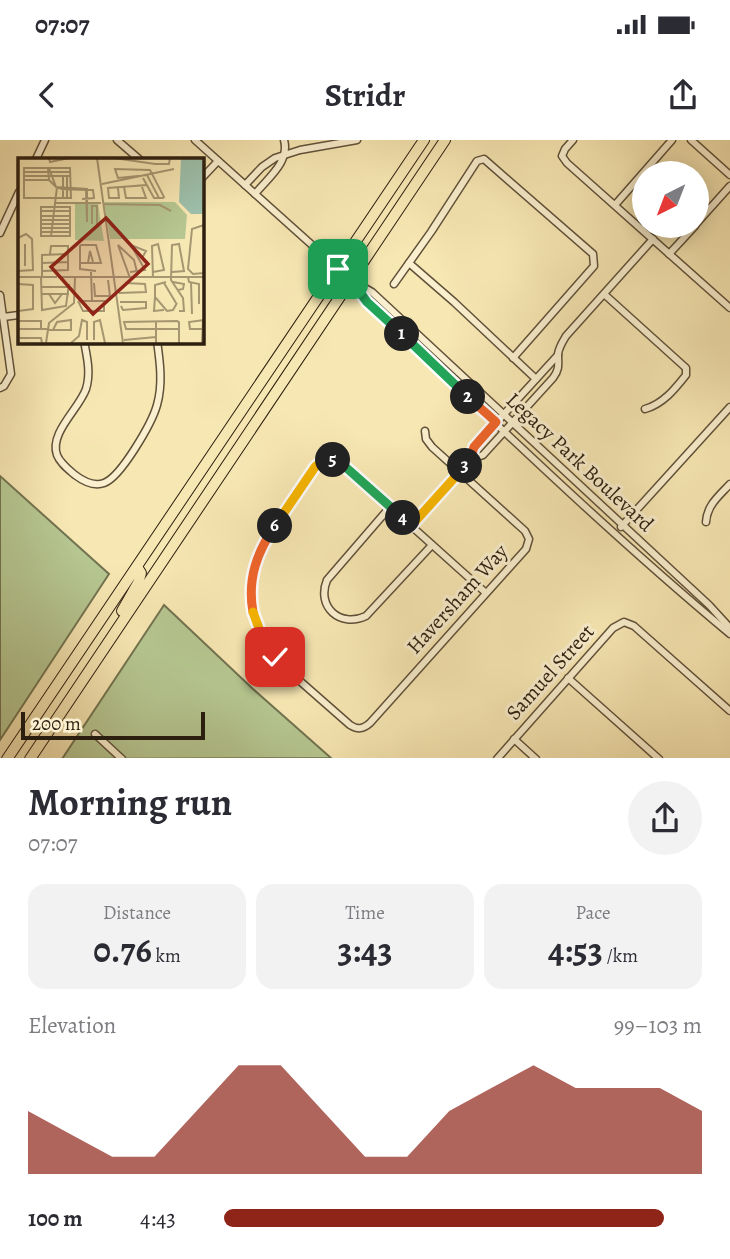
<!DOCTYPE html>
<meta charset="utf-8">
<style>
:root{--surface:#fff;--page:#f2f2f3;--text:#2b2b33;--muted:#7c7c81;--accent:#8f2418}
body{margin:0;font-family:Alegreya,serif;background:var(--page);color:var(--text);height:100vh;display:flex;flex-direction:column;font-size:26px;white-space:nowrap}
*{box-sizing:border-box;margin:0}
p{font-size:23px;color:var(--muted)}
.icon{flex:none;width:38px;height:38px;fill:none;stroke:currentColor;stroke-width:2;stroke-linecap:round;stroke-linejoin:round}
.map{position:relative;height:618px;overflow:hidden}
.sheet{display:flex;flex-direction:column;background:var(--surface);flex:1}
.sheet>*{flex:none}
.needle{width:46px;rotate:222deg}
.tools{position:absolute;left:632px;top:21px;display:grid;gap:14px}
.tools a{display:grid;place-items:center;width:77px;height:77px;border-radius:50%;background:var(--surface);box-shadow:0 4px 18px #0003;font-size:35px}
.scale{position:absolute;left:21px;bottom:18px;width:184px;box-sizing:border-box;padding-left:7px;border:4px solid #2d1f10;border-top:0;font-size:19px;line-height:24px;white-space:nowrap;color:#2d1f10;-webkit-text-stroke:5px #faefce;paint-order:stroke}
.pin{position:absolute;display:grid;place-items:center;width:60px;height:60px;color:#fff;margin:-30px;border-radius:14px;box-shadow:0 4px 10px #0006}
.km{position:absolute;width:35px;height:35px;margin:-18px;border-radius:50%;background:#222;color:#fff;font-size:19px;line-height:35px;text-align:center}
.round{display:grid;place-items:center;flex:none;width:74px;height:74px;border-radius:37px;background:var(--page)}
.headline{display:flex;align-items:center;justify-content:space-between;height:119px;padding:0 28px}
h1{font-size:38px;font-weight:700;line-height:52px}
.metrics{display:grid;grid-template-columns:repeat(3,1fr);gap:10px;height:119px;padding:7px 28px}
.metrics div{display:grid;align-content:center;border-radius:18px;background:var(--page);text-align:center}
.metrics b{font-size:35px;font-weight:700}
.metrics small{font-size:19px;font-weight:400}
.metrics p{font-size:19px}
.chart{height:196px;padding:14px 28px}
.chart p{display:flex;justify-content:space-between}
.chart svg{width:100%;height:126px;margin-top:7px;fill:var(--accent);opacity:.7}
ul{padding:0 28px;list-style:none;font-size:23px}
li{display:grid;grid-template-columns:112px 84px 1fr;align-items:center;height:52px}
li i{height:18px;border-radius:9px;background:var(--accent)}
.status{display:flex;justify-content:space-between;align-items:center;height:49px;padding:0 35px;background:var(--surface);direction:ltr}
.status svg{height:19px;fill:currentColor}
header{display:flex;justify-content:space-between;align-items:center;height:91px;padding:0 28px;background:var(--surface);font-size:32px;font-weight:700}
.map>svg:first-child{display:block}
.green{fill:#b6c791;stroke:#727350;stroke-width:2}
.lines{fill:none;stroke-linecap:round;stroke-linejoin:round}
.minor-casing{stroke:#605139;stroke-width:9}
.highway-casing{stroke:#2d1f10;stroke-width:12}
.minor{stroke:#faefce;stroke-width:6}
.highway{stroke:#f7e7b3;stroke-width:10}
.split-1-casing{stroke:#fff;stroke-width:14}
.split-2-casing{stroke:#fff;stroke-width:14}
.split-3-casing{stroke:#fff;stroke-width:14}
.split-4-casing{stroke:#fff;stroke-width:14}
.split-5-casing{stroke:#fff;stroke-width:14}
.split-6-casing{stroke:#fff;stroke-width:14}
.split-7-casing{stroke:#fff;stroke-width:14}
.split-8-casing{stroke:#fff;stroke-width:14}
.split-1{stroke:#22a559;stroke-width:9}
.split-2{stroke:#22a559;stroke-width:9}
.split-3{stroke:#f0652b;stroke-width:9}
.split-4{stroke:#f5b400;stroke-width:9}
.split-5{stroke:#22a559;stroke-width:9}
.split-6{stroke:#f5b400;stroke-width:9}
.split-7{stroke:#f0652b;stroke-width:9}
.split-8{stroke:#f5b400;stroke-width:9}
.labels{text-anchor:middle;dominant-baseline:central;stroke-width:6;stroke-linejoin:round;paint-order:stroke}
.street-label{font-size:21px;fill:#2d1f10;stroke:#faefce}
.inset-road{fill:none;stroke:#a69772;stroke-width:2}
.view{fill:#8f2418;fill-opacity:0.15;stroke:#8f2418;stroke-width:3.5}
.inset-edge{fill:none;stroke:#2d1f10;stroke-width:3.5}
</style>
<div class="status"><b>07:07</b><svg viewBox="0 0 49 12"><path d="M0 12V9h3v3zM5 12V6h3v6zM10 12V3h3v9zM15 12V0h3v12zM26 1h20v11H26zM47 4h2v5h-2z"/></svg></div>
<header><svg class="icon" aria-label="back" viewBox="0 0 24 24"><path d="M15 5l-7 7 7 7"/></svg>Stridr<svg class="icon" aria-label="share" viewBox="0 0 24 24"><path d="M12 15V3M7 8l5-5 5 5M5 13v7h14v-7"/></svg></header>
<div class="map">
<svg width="730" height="619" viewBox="0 0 730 619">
<rect width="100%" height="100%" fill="#f7e7b3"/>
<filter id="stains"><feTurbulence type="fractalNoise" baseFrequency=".00286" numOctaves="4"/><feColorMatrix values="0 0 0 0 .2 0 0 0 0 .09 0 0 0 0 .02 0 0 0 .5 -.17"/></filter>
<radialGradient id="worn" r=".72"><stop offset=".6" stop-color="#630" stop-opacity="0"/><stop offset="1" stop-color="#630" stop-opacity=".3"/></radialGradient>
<g class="green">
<path d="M0 336 109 434 0 600Z"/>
<path d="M164 465 253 549 331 618 62 619Z"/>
</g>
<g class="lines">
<g class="minor-casing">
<g id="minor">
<path d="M117 0 139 19"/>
<path d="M195 0 351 140 372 152 709 465 730 488"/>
<path d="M573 0 565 9 562 16 567 23 730 168"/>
<path d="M691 0 730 35"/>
<path d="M36 19 45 0"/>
<path d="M201 39 218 21"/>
<path d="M245 45 262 27 275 18 300 10 357 0"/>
<path d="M255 54C268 38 290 22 284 0"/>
<path d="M615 65 672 0"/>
<path d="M696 84 730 46"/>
<path d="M0 93 19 52"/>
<path d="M669 114 695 86"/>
<path d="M409 123 454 162 536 239"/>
<path d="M352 142 367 162C486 274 604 389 730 494"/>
<path d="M394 144 431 92 477 21 484 19 593 114 594 126 513 218"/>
<path d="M604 154 686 228V235C675 249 663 264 645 269"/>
<path d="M0 155 11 234 4 246 0 248"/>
<path d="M3 177 19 175"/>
<path d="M84 201C87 217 91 233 86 249 79 269 49 293 57 315 60 323 68 329 75 335 83 341 93 347 104 343 121 337 152 283 157 265 163 244 160 222 157 201"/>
<path d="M425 291 426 299 432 307 525 391 529 399 526 409 370 583C363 589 358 590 350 585 333 570 317 556 301 542 290 532 279 523 270 511 250 484 245 445 259 413 271 385 297 353 315 327 322 320 331 318 341 323L486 453"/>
<path d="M470 320 483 315 553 238C560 229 558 224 558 214 559 207 563 201 566 196L653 99"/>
<path d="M390 367 327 440C316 467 340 488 366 476L432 405"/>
<path d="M706 382C707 365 719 356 730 344"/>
<path d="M411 386 470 320 474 307 558 215"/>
<path d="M621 387 730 267"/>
<path d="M568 538 659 619"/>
<path d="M95 594 122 619"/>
<path d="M514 599 536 619"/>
<path d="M497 619 613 488 624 482 634 486 730 571"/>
</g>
</g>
<g class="highway-casing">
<g id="highway">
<path d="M122 471 138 443 141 433 137 427"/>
<path d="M7 619 424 0"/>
<path d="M30 619 445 0"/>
</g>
</g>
<use href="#minor" class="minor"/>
<use href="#highway" class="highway"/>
</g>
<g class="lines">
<g class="split-1-casing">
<path id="split-1" d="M338 129 351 140 367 162 402 194"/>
</g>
<g class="split-2-casing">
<path id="split-2" d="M402 194 468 257"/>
</g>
<g class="split-3-casing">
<path id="split-3" d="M465 326 470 320 474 307 496 282 468 257"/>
</g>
<g class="split-4-casing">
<path id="split-4" d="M403 378 411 386 465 326"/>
</g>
<g class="split-5-casing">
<path id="split-5" d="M333 320 341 323 403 378"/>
</g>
<g class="split-6-casing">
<path id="split-6" d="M275 386 315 327 322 321 333 320"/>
</g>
<g class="split-7-casing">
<path id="split-7" d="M253 472C247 439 257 412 275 386"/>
</g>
<g class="split-8-casing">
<path id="split-8" d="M253 472 264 502 275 517"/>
</g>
<use href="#split-1" class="split-1"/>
<use href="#split-2" class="split-2"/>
<use href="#split-3" class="split-3"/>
<use href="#split-4" class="split-4"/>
<use href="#split-5" class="split-5"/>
<use href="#split-6" class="split-6"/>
<use href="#split-7" class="split-7"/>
<use href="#split-8" class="split-8"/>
</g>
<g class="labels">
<g class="street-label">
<text transform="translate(580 322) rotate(43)">Legacy Park Boulevard</text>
<text transform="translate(457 459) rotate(-48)">Haversham Way</text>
<text transform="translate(550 532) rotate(-48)">Samuel Street</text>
</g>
</g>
<g transform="translate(18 18)">
<rect width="186" height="186" fill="#f7e7b3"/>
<path d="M86 44H157L169 57 167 81H92ZM57 46H80L86 83 57 82Z" fill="#b6c791"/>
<path d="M163 0H185V56H173L161 44Z" fill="#9dc0ac"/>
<path class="inset-road" d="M31 0 32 4 51 0M79 0 105 185M96 0 137 6H151L152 0M30 10 31 22 38 29 44 31 68 32 69 64V31L38 29 31 10M52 10 53 40H6V10ZM6 14H53M6 18H53M45 18V40M49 18V40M125 20 136 40H145L146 39 132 12 97 11 100 20 129 17 141 40M6 22H32M84 26 156 11M106 29 108 40H128L124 29M100 30 101 40H91L90 30 129 27M64 41 76 40 75 32H69M36 45H83M85 46 142 47 153 53M23 49H52V78H23ZM23 53H52M23 58H52M23 62H52M23 66H52M74 66V48H79V68M186 67 174 71 170 111 175 116 186 115M22 70H52M23 74H52M33 78 39 29M0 80 8 76 14 81 15 112 0 113M7 86V108M24 105 50 104M62 105H83L78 87H63L62 88V111L78 113M70 105 72 93 75 104M24 113 50 112V88H33L32 96M73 114 74 143M112 114 127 112 113 87 128 93 124 100M154 114 166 113 161 86 154 87 153 122 165 140 166 153H161M0 119H39M23 119 24 152 48 148 51 126M24 119V97L50 96M40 119H186M170 119 171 124 181 126V146M112 120 100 87 116 102 119 114M135 120 134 88 140 86 146 112 135 114M148 124 137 127V139L149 153 155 152 159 145M155 124 166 126 165 131 160 132M173 124 174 156M76 125 77 138H92L90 122M146 125 158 145M0 126 15 127V151L0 153M23 129H51M101 135 128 134 127 126 107 125M23 136H51M31 136 37 145 44 136M137 139 136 153 146 152M60 143 65 153H86V143H64M102 144H128V150L105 152 103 148M186 162 171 164 172 171H186M0 163H23V171M0 171H28L32 172H53V162L39 164 35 172M161 171H108L106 164 159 163 161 164V185M0 180H23L24 185M76 182V164L82 162 87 185M106 182 138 179M28 185 31 165 56 145 57 119M53 185 61 178 64 162 69 164V182M138 185V163M184 185 185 162"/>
<path class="view" d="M88 60 130 106 75 156 33 109Z"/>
<rect width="186" height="186" class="inset-edge"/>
</g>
<rect width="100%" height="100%" filter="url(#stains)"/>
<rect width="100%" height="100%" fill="url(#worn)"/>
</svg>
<div class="tools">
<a><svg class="needle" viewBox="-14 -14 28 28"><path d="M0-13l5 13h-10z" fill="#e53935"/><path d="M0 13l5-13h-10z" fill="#7c7c81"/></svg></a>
</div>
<div class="scale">200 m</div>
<div class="pin" style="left:338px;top:129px;background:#1e9e55"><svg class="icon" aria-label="arrive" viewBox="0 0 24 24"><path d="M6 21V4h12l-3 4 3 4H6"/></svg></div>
<div class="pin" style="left:275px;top:517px;background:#d93025"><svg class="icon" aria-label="check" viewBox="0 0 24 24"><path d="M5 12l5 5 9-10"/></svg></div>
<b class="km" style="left:402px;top:194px">1</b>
<b class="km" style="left:468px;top:257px">2</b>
<b class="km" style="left:465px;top:326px">3</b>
<b class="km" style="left:403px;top:378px">4</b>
<b class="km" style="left:333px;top:320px">5</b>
<b class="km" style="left:275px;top:386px">6</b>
</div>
<section class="sheet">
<div class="headline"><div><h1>Morning run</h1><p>07:07</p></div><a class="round"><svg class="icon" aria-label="share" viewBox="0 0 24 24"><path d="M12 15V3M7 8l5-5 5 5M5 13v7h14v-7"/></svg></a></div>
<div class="metrics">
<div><p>Distance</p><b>0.76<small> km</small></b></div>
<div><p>Time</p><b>3:43</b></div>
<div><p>Pace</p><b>4:53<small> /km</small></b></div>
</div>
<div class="chart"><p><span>Elevation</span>99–103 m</p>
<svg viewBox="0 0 160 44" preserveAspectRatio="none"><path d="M0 44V22L10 30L20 38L30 38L40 22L50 6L60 6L70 22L80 38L90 38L100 22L110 14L120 6L130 14L140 14L150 14L160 22V44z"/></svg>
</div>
<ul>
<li><b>100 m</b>4:43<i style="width:92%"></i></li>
</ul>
</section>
